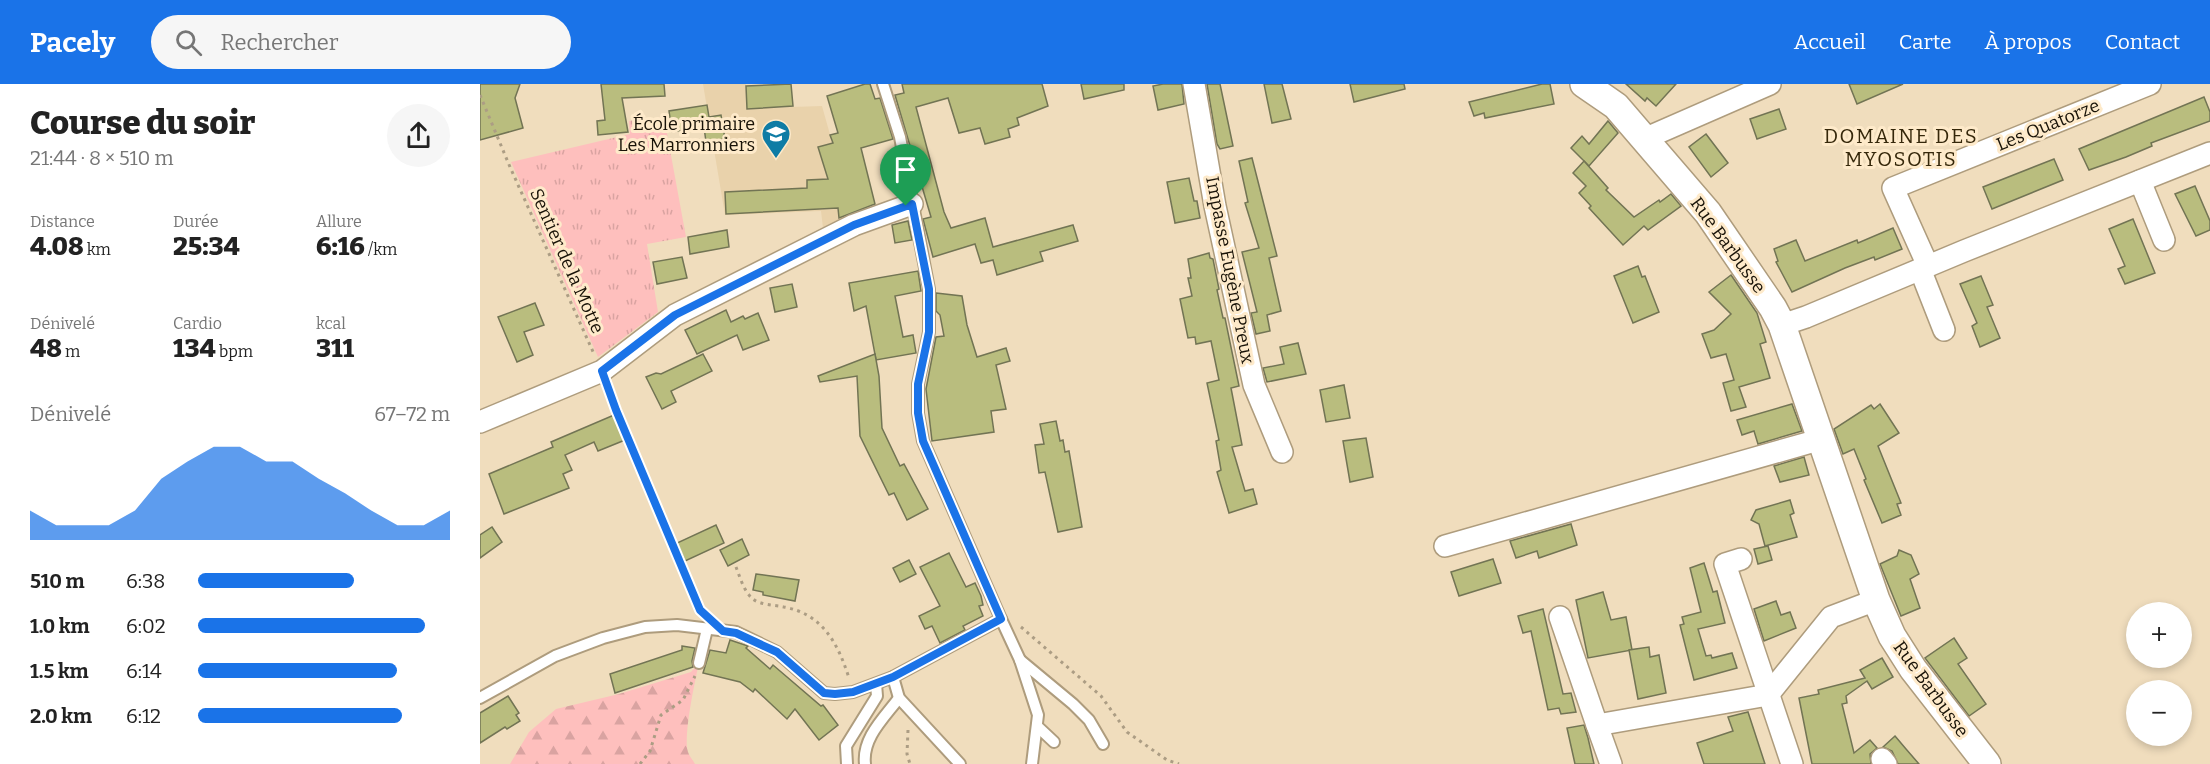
<!DOCTYPE html>
<html lang="fr">
<meta charset="utf-8">
<style>
:root{--surface:#fff;--page:#f6f6f6;--text:#222;--muted:#767676;--accent:#1a73e8}
body{margin:0;font-family:Bitter,serif;background:var(--page);color:var(--text);height:100vh;display:flex;flex-direction:column;font-size:22px;white-space:nowrap}
*{box-sizing:border-box;margin:0}
p{font-size:20px;color:var(--muted)}
.icon{flex:none;width:33px;height:33px;fill:none;stroke:currentColor;stroke-width:2;stroke-linecap:round;stroke-linejoin:round}
.map{position:relative;flex:1;overflow:hidden}
.drawer{display:flex;flex-direction:column;background:var(--surface);width:480px}
.drawer>*{flex:none}
.buttons{position:absolute;left:1646px;top:518px;display:grid;gap:12px}
.buttons a{display:grid;place-items:center;width:66px;height:66px;border-radius:50%;background:var(--surface);box-shadow:0 3px 9px #0003;font-size:30px}
.pin{position:absolute;display:grid;place-items:center;width:51px;height:51px;color:#fff;margin:-62px -26px;border-radius:50% 50% 50% 0;rotate:-45deg;box-shadow:0 0 6px #0007}
.pin .icon{rotate:45deg}
.round{display:grid;place-items:center;flex:none;width:63px;height:63px;border-radius:32px;background:var(--page)}
.headline{display:flex;align-items:center;justify-content:space-between;height:102px;padding:0 30px}
h1{font-size:33px;font-weight:800;line-height:45px}
.figures{display:grid;grid-template-columns:repeat(3,1fr);gap:9px;height:102px;padding:6px 30px}
.figures div{display:grid;align-content:center}
.figures b{font-size:26px;font-weight:800}
.figures small{font-size:16px;font-weight:400}
.figures p{font-size:16px}
.chart{height:168px;padding:12px 30px}
.chart p{display:flex;justify-content:space-between}
.chart svg{width:100%;height:108px;margin-top:6px;fill:var(--accent);opacity:.7}
ul{padding:0 30px;list-style:none;font-size:20px}
li{display:grid;grid-template-columns:96px 72px 1fr;align-items:center;height:45px}
li i{height:15px;border-radius:8px;background:var(--accent)}
header{display:flex;align-items:center;gap:36px;box-sizing:border-box;height:84px;padding:0 30px;background:var(--accent);color:#fff}
header strong{font-size:28px}
nav{display:flex;gap:33px;margin-inline-start:auto;font-size:21px}
.search{width:420px;height:54px;background:var(--page);display:flex;align-items:center;gap:15px;box-sizing:border-box;padding:0 21px;border-radius:33px;color:var(--muted);font-size:22px}
main{display:flex;flex:1;min-height:0}
.map>svg:first-child{display:block}
.built{fill:#e9d2ab}
.grass{fill:url(#grass-tufts)}
.forest{fill:url(#forest-firs)}
.building{fill:#b9bd7e;stroke:#727454;stroke-width:1.5}
.lines{fill:none;stroke-linecap:round;stroke-linejoin:round}
.service-casing{stroke:#ae9c7d;stroke-width:14}
.minor-casing{stroke:#ae9c7d;stroke-width:24}
.tertiary-casing{stroke:#ae9c7d;stroke-width:30}
.path{stroke:#ac9d84;stroke-width:3;stroke-dasharray:3 4.5;stroke-linecap:butt}
.service{stroke:#fff;stroke-width:10}
.minor{stroke:#fff;stroke-width:21}
.tertiary{stroke:#fff;stroke-width:27}
.route-casing{stroke:#fff;stroke-width:12}
.route{stroke:#1a73e8;stroke-width:8}
.labels{text-anchor:middle;dominant-baseline:central;stroke-width:6;stroke-linejoin:round;paint-order:stroke}
.poi-label{font-size:18px;fill:#181207;stroke:#feeaca;text-anchor:end}
.street-label{font-size:18px;fill:#181207;stroke:#feeaca}
.neighbourhood-label{font-size:20px;letter-spacing:1.5px;fill:#35270a;stroke:#feeaca}
</style>
<header>
<strong>Pacely</strong>
<div class="search"><svg class="icon" aria-label="search" viewBox="0 0 24 24"><circle cx="10" cy="10" r="6"/><path d="M15 15l6 6"/></svg>Rechercher</div>
<nav><a>Accueil</a><a>Carte</a><a>À propos</a><a>Contact</a></nav>
</header>
<main>
<section class="drawer">
<div class="headline"><div><h1>Course du soir</h1><p>21:44 · 8 × 510 m</p></div><a class="round"><svg class="icon" aria-label="share" viewBox="0 0 24 24"><path d="M12 15V3M7 8l5-5 5 5M5 13v7h14v-7"/></svg></a></div>
<div class="figures">
<div><p>Distance</p><b>4.08<small> km</small></b></div>
<div><p>Durée</p><b>25:34</b></div>
<div><p>Allure</p><b>6:16<small> /km</small></b></div>
</div>
<div class="figures">
<div><p>Dénivelé</p><b>48<small> m</small></b></div>
<div><p>Cardio</p><b>134<small> bpm</small></b></div>
<div><p>kcal</p><b>311</b></div>
</div>
<div class="chart"><p><span>Dénivelé</span>67–72 m</p>
<svg viewBox="0 0 160 44" preserveAspectRatio="none"><path d="M0 44V32L10 38L20 38L30 38L40 32L50 19L60 12L70 6L80 6L90 12L100 12L110 19L120 25L130 32L140 38L150 38L160 32V44z"/></svg>
</div>
<ul>
<li><b>510 m</b>6:38<i style="width:62%"></i></li>
<li><b>1.0 km</b>6:02<i style="width:90%"></i></li>
<li><b>1.5 km</b>6:14<i style="width:79%"></i></li>
<li><b>2.0 km</b>6:12<i style="width:81%"></i></li>
</ul>
</section>
<div class="map">
<svg width="1730" height="680" viewBox="0 0 1730 680">
<defs>
<pattern id="grass-tufts" width="24" height="20" patternUnits="userSpaceOnUse" patternTransform="scale(1.5)"><rect width="24" height="20" fill="#febfbd"/><path d="M3 7l-1-3M5 7V3M7 7l1-3M15 17l-1-3M17 17v-4M19 17l1-3" fill="none" stroke="#d9a3a1"/></pattern>
<pattern id="forest-firs" width="22" height="20" patternUnits="userSpaceOnUse" patternTransform="scale(1.5)"><rect width="22" height="20" fill="#febfbd"/><path d="M5 1l3.5 6h-7zM16 11l3.5 6h-7z" fill="#d9a3a1"/></pattern>
</defs>
<rect width="100%" height="100%" fill="#f0ddbd"/>
<path class="built" d="M223 0H266V12L280 24 342 22 374 136 343 144 341 127 245 131Z"/>
<path class="grass" d="M184 33 206 153 167 160 178 228 118 273 31 78 150 50 149 37Z"/>
<path class="forest" d="M219 579C215 597 203 652 208 668 209 672 213 676 215 680H30L49 648 76 625 139 610 211 588Z"/>
<g class="building">
<path d="M0 0H40L35 14 43 44 0 56Z"/>
<path d="M121 0H184L185 12 142 14 148 48 118 51 117 37 125 36Z"/>
<path d="M311 0 313 22 267 25 266 2Z"/>
<path d="M385 0H390L395 15 400 14 413 55 381 64 395 120 359 134 358 124 246 130 245 108 327 104V96L348 95 338 63 353 59 350 51 358 49 347 12Z"/>
<path d="M422 0H562L568 22 537 34 539 41 528 45 530 53 505 60 500 44 479 49 468 14 436 23 464 128 471 144 505 134 513 163 593 141 598 157 560 168 563 177 517 191 513 176 501 179 495 160 453 173 443 135 451 133 415 11 424 9Z"/>
<path d="M601 0H644V6L604 15Z"/>
<path d="M683 0H702L704 20 678 26 673 2Z"/>
<path d="M727 0H740L753 62 740 65 737 60Z"/>
<path d="M784 0H802L811 35 792 39Z"/>
<path d="M870 0H924L925 5 874 18Z"/>
<path d="M1062 0H1070L1074 20 1005 34 1004 29 994 32 989 18Z"/>
<path d="M1146 0H1196L1176 22 1167 14 1165 17Z"/>
<path d="M1369 0H1423L1377 20Z"/>
<path d="M1724 13 1730 28V37L1671 59 1672 62 1646 73 1609 86 1599 65Z"/>
<path d="M227 21 229 33 241 31 245 55 226 58 224 43 192 48 189 27Z"/>
<path d="M1299 25 1306 45 1277 55 1270 35Z"/>
<path d="M1128 37 1138 49 1109 82 1091 64 1102 52 1109 60Z"/>
<path d="M1226 50 1248 79 1231 93 1209 63Z"/>
<path d="M772 74 797 172 789 174 801 227 787 231 790 247 776 250 771 229 777 228 762 168 779 164 765 119 768 118 759 77Z"/>
<path d="M1574 75 1583 96 1512 125 1503 103Z"/>
<path d="M1104 77 1128 104 1126 106 1154 133 1179 116 1180 118 1191 110 1201 122 1168 146 1164 142 1143 161 1109 124 1111 122 1099 109 1106 102 1093 89Z"/>
<path d="M709 94 714 117H717L720 134 695 139 687 98Z"/>
<path d="M1715 102 1730 137V146L1716 152 1695 110Z"/>
<path d="M1653 135 1675 189 1645 200 1638 185 1645 182 1629 145Z"/>
<path d="M428 137 432 156 415 159 412 141Z"/>
<path d="M1413 144 1422 165 1395 176 1394 173 1365 184 1312 208 1296 178 1298 177 1294 165 1316 156 1325 177 1377 156 1378 159Z"/>
<path d="M247 146 249 163 210 170 208 153Z"/>
<path d="M729 169 730 174 733 175 739 205 737 206 743 234H745L759 302 751 304 762 361 752 363 765 407 773 405 777 420 749 429 737 388 741 386 736 357 739 356 727 299 739 296 731 257 716 260 715 253 708 254 700 215 712 212 708 194H711L708 175Z"/>
<path d="M202 173 207 194 177 200 173 178Z"/>
<path d="M1158 182 1162 193 1165 192 1179 228 1153 239 1134 192Z"/>
<path d="M438 187 441 207 415 212 423 253 433 251 436 269 396 276 386 222 374 227 369 199Z"/>
<path d="M1251 191 1277 229 1286 258 1280 260 1290 294 1259 303 1266 323 1251 327 1243 299 1254 296 1246 270 1231 274 1222 250 1234 246 1251 230 1229 208Z"/>
<path d="M1501 192 1513 221 1507 223 1520 254 1500 263 1492 242 1497 239 1480 200Z"/>
<path d="M312 200 317 223 295 228 290 204Z"/>
<path d="M456 209 482 212 487 241 497 273 526 264 530 277 516 281 526 325 511 327 514 348 452 357 446 305 456 253 464 252 460 231 456 227Z"/>
<path d="M55 219 64 241 44 248 53 271 37 278 18 233Z"/>
<path d="M246 226 251 238 263 232 265 235 278 229 289 256 263 266 257 251 217 270 205 246Z"/>
<path d="M818 259 826 290 787 298 783 284 804 280 800 263Z"/>
<path d="M223 270 232 287 191 307 196 318 182 325 166 293 176 289 181 290Z"/>
<path d="M395 270 399 292 402 344 420 382 424 380 448 425 427 436 414 409 409 411 380 352 377 292 340 298 338 292Z"/>
<path d="M864 301 870 334 846 338 840 306Z"/>
<path d="M1312 320 1322 347 1278 360 1274 347 1262 351 1257 336Z"/>
<path d="M1400 320 1419 349 1398 362 1421 419 1417 420 1421 431 1402 439 1384 396 1386 395 1374 365 1363 370 1354 345 1391 321 1394 325Z"/>
<path d="M134 331 145 356 118 367 114 358 85 371 92 386 83 390 89 404 24 430 9 390 73 363 71 358Z"/>
<path d="M576 337 580 357 583 356 585 368 589 367 602 443 578 448 565 388 559 389 555 361 564 360 560 340Z"/>
<path d="M886 354 893 393 870 398 863 357Z"/>
<path d="M1324 373 1329 391 1300 398 1294 382Z"/>
<path d="M1310 416 1314 429 1310 431 1317 453 1285 462 1279 440 1271 436 1276 426Z"/>
<path d="M1091 440 1097 461 1059 474 1057 467 1036 474 1030 457Z"/>
<path d="M236 441 244 459 205 477 197 459Z"/>
<path d="M12 443 22 458 0 474V451Z"/>
<path d="M262 455 269 471 248 482 240 466Z"/>
<path d="M1288 462 1292 476 1278 480 1274 465Z"/>
<path d="M1419 466 1431 471 1439 490 1430 495 1440 524 1421 532 1400 480 1417 472Z"/>
<path d="M469 469 486 503 495 499 501 512 503 521 499 522 503 532 483 542 485 546 460 559 452 542 445 545 439 532 460 522 440 483Z"/>
<path d="M1013 475 1021 499 979 512 971 488Z"/>
<path d="M429 476 436 490 420 498 413 484Z"/>
<path d="M1224 479 1233 508 1237 507 1245 539 1218 545 1226 572 1231 571 1232 574 1252 569 1257 584 1214 596 1200 541 1204 540 1202 533 1221 528 1210 484Z"/>
<path d="M276 490 319 496 315 517 283 511V508L273 506Z"/>
<path d="M1123 508 1131 536 1146 533 1152 566 1108 574 1096 516Z"/>
<path d="M1296 517 1301 531 1310 528 1316 544 1284 557 1274 525Z"/>
<path d="M1063 525 1083 610 1091 609 1096 628 1081 630 1079 624 1068 626 1051 547 1043 549 1038 532Z"/>
<path d="M1474 554 1487 574 1478 580 1506 620 1489 632 1445 574Z"/>
<path d="M250 556 268 562 266 564 290 585 293 581 341 622 343 621 358 641 339 656 315 625 307 635 275 605 273 608 260 598 223 589 230 566 246 569Z"/>
<path d="M202 562 215 564 212 577 213 583 135 609 130 590 202 566Z"/>
<path d="M1169 563 1170 573 1179 571 1186 609 1158 615 1149 566Z"/>
<path d="M1402 574 1413 593 1392 605 1387 597 1366 612 1367 619 1362 620 1374 669 1390 656 1397 664 1390 670 1391 680H1332L1319 614 1339 610 1338 606 1385 594 1380 586Z"/>
<path d="M28 612 39 629 36 631 40 637 27 645 25 643 0 659V629Z"/>
<path d="M1268 628 1285 680H1224L1217 659 1253 647 1248 633Z"/>
<path d="M1104 641 1108 654 1114 680H1095L1087 644Z"/>
<path d="M1415 652 1426 665 1439 680H1418L1412 667 1403 663Z"/>
</g>
<g class="lines">
<g class="service-casing">
<g id="service">
<path d="M521 535 540 576 558 631 552 680"/>
<path d="M540 576 593 620 609 636 623 660"/>
<path d="M219 579 227 545"/>
<path d="M413 593 419 614 480 680"/>
<path d="M0 614 75 572 123 554 165 543 197 541 256 548 297 568 344 609 355 610 373 608 413 593 521 535 443 357 438 329V300L449 248V205L420 53 403 0"/>
<path d="M558 643 574 658"/>
<path d="M367 680 366 662 397 612 396 600"/>
<path d="M385 680C382 654 404 634 419 614"/>
</g>
</g>
<g class="minor-casing">
<g id="minor">
<path d="M714 0 735 122 774 301 802 368"/>
<path d="M1164 55 1290 0"/>
<path d="M1660 97 1684 156"/>
<path d="M1448 182 1413 104 1670 0"/>
<path d="M1440 185 1464 246"/>
<path d="M1302 241 1326 233 1484 167 1730 69"/>
<path d="M0 338 122 287 195 231 374 141 432 120"/>
<path d="M965 462 1342 355"/>
<path d="M1261 475 1245 480 1312 680"/>
<path d="M1080 533 1117 641 1288 611 1351 533 1396 516"/>
<path d="M1117 641 1131 680"/>
<path d="M1402 675 1406 680"/>
</g>
</g>
<g class="tertiary-casing">
<path id="tertiary" d="M1104 0 1136 22 1228 129 1293 224 1302 241 1396 516 1412 552 1433 585 1507 680"/>
</g>
<g class="path">
<path d="M0 11 30 83 114 270"/>
<path d="M128 304 220 526 224 529"/>
<path d="M256 483C260 493 264 508 273 515 280 521 295 521 304 523 343 530 358 560 369 594"/>
<path d="M541 543 621 612 647 648 687 676 699 680"/>
<path d="M428 646 427 670 430 680"/>
<path d="M160 680 170 667 181 631 203 616 215 592"/>
</g>
<use href="#service" class="service"/>
<use href="#minor" class="minor"/>
<use href="#tertiary" class="tertiary"/>
</g>
<g class="lines">
<g class="route-casing">
<path id="route" d="M432 120 449 205V248L438 300V329L443 357 521 535 413 593 373 608 355 610 344 609 297 568 256 549 243 547 220 526 136 326 122 287 195 231 374 141Z"/>
</g>
<use href="#route" class="route"/>
</g>
<defs>
<g id="school-pin" transform="scale(1.5)"><path d="M0 17L-7.5 6A9.5 9.5 0 1 1 7.5 6Z" fill="#0f7ca5" stroke="#feeaca"/><path d="M0-5L7-2L0 1L-7-2ZM-4 1L0 2.5L4 1V4Q0 6-4 4Z" fill="#fff"/></g>
</defs>
<g fill-rule="evenodd">
<use href="#school-pin" x="296" y="50"/>
</g>
<g class="labels">
<g class="poi-label">
<text x="275" y="40">École primaire<tspan x="275" dy="21">Les Marronniers</tspan></text>
</g>
<g class="street-label">
<text transform="translate(1568 41) rotate(-22)">Les Quatorze</text>
<text transform="translate(1248 161) rotate(54)">Rue Barbusse</text>
<text transform="translate(87 177) rotate(66)">Sentier de la Motte</text>
<text transform="translate(750 186) rotate(79)">Impasse Eugène Preux</text>
<text transform="translate(1451 605) rotate(54)">Rue Barbusse</text>
</g>
<g class="neighbourhood-label">
<text x="1421" y="52">DOMAINE DES<tspan x="1421" dy="23">MYOSOTIS</tspan></text>
</g>
</g>
</svg>
<div class="buttons">
<a>+</a>
<a>−</a>
</div>
<div class="pin" style="left:426px;top:122px;background:#1e9e55"><svg class="icon" aria-label="arrive" viewBox="0 0 24 24"><path d="M6 21V4h12l-3 4 3 4H6"/></svg></div>
</div>
</main>
